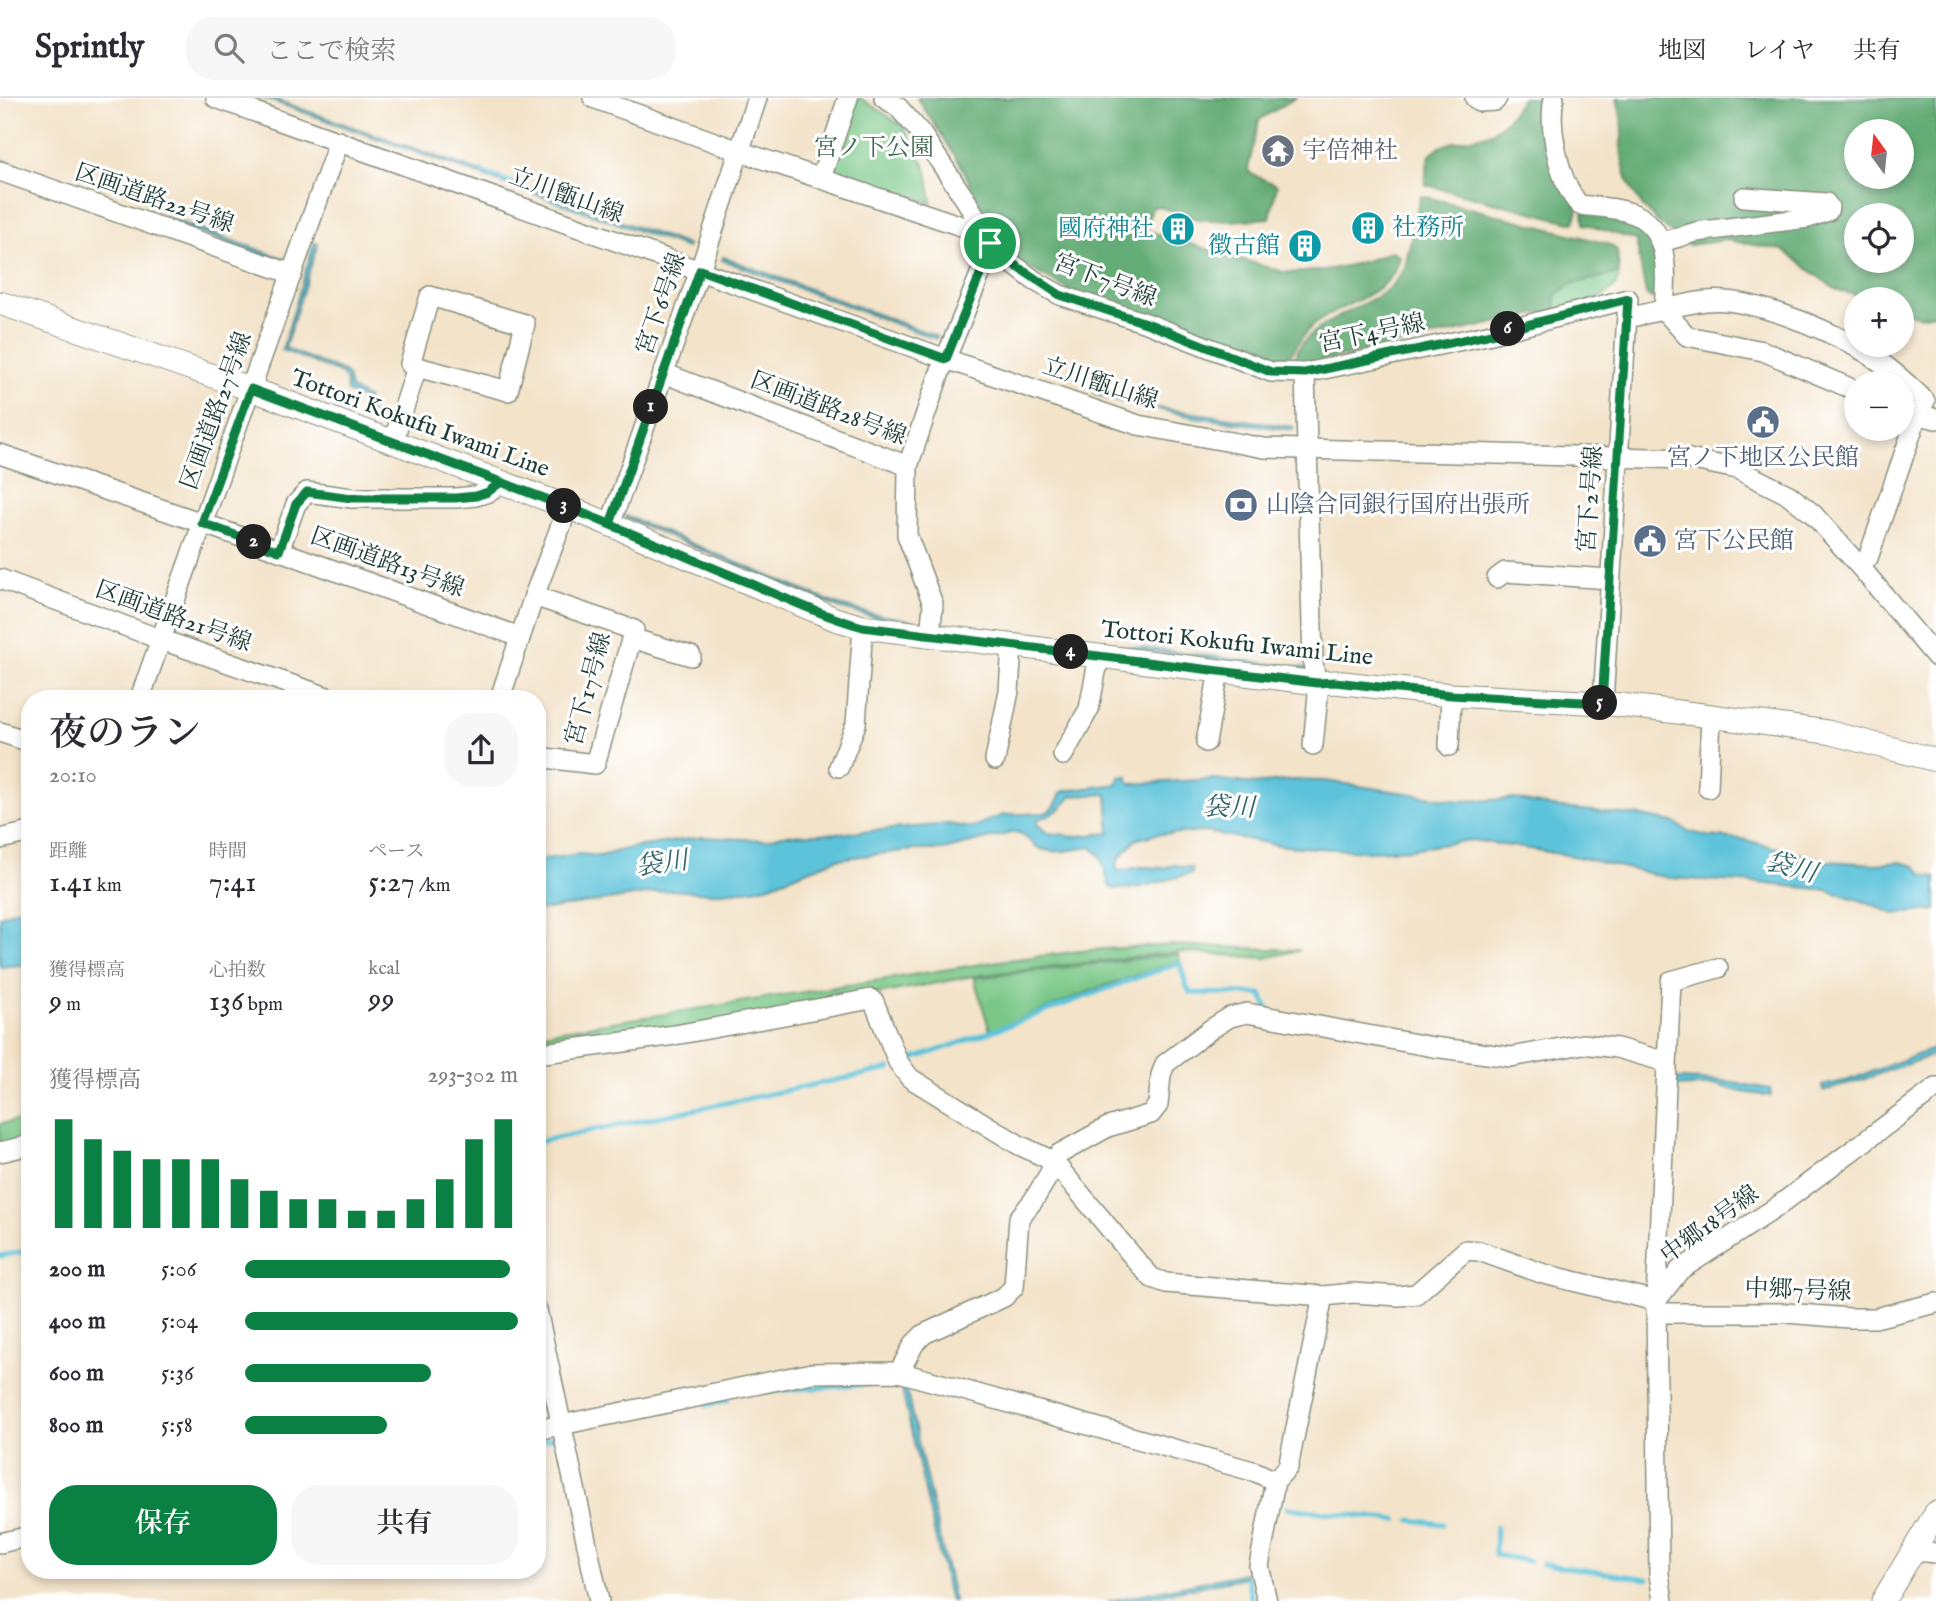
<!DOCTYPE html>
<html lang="ja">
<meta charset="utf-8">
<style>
:root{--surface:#fff;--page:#f7f7f7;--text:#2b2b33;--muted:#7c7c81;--line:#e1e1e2;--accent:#0b8043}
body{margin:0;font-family:"IM FELL English","Noto Serif JP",serif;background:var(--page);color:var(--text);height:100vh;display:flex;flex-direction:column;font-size:26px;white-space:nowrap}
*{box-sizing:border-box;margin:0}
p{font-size:23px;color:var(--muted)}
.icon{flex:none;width:38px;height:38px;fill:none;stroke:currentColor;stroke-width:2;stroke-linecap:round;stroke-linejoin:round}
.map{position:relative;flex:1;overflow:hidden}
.side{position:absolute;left:21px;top:592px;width:525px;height:889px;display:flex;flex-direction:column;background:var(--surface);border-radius:28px;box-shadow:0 4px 10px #0003}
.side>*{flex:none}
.needle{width:46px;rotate:345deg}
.fabs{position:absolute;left:1844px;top:21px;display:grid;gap:14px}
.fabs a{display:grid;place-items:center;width:70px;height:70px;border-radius:50%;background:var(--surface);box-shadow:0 4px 10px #0003;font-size:35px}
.pin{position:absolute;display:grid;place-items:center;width:60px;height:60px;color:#fff;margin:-30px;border:4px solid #fff;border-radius:50%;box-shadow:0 2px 7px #0007}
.km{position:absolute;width:35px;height:35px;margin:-18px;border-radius:50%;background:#222;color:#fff;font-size:19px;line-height:35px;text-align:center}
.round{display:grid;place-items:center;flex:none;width:74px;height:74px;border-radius:28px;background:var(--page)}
.overview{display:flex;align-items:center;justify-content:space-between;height:119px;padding:0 28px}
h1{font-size:38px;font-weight:600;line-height:52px}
.stats{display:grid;grid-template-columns:repeat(3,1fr);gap:10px;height:119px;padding:7px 28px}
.stats div{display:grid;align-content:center}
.stats b{font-size:30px;font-weight:600}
.stats small{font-size:19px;font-weight:400}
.stats p{font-size:19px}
.chart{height:196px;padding:14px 28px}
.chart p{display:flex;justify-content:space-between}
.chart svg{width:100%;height:126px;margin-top:7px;stroke:var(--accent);stroke-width:6}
.primary-button{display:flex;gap:14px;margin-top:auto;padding:14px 28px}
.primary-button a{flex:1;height:80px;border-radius:28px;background:var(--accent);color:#fff;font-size:28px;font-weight:600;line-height:80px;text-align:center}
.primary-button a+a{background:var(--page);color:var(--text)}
ul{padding:0 28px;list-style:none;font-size:23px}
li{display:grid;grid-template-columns:112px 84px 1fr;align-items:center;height:52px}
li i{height:18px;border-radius:9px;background:var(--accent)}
header{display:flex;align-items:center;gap:42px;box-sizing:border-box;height:98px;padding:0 35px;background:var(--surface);border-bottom:2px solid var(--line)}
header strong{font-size:33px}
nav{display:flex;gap:38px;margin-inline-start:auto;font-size:24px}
.search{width:490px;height:63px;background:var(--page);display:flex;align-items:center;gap:18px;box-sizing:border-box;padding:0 24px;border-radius:28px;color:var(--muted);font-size:26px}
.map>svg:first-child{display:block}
.green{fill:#7ac787;stroke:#4c825e;stroke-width:2}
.forest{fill:#63ac74;stroke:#417454;stroke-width:2;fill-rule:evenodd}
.water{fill:#5dc3da;stroke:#3e8087;stroke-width:2;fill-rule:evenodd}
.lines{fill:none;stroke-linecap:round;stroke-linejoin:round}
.stream{stroke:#5dc3da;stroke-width:5}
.minor-casing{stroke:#89907e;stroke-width:22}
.major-casing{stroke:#89907e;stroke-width:25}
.minor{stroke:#fff;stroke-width:19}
.major{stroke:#fff;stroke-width:23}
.route-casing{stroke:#fff;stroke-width:14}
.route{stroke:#0b8043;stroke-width:9}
.labels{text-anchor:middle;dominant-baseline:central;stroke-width:6;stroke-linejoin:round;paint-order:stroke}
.park-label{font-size:24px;fill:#3a664d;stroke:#fff}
.worship-label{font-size:24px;fill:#5b616d;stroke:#fff;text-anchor:start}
.street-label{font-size:24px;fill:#1f3d34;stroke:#fff}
.culture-label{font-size:24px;fill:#0d838f;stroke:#fff;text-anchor:end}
.service-label{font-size:24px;fill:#4e5e75;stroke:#fff;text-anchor:start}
.water-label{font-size:26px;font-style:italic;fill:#326566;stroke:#fff}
</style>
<header>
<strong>Sprintly</strong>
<div class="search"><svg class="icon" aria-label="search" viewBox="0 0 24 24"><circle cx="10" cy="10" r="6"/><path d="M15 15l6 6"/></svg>ここで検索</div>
<nav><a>地図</a><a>レイヤ</a><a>共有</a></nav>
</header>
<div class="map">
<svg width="1936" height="1503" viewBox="0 0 1936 1503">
<rect width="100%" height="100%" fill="#fff"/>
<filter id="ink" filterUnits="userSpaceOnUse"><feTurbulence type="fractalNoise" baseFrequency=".0143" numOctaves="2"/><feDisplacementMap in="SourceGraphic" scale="14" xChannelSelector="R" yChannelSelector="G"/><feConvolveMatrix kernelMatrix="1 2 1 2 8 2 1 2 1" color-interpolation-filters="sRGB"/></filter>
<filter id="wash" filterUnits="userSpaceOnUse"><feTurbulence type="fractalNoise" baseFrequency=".00686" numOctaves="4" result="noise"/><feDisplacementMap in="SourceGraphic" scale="28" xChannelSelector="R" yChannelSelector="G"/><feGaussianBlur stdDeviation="1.57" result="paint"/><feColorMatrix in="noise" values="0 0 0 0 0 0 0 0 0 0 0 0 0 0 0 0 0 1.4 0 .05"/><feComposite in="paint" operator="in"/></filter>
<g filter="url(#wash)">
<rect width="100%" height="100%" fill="#f3e3c9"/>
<g class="green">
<path d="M855 0H860L903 28 927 72 932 105 832 72Z"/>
<path d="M1619 175C1617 204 1578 205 1555 212L1556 197 1571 186Z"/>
<path d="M1171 847 1300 852 1266 860 1179 854 974 878 751 920 537 953V936L1000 863 1089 852Z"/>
<path d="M1178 856 1180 863 1098 890 990 933 974 880Z"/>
<path d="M30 1020V1042L0 1048V1026Z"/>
</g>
<g class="forest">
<path d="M917 0H1295L1259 22 1248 71 1251 76 1277 87 1270 120 1229 123 1197 121 1157 108 1152 110 1146 130 1148 133 1283 174C1317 176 1362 167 1392 153L1400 159C1393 198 1338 205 1311 229 1298 241 1293 256 1283 269L1089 203 1009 159 988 124 961 67Z"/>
<path d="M1522 0H1536L1548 40 1578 112 1574 125 1426 87 1425 84C1426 76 1426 63 1431 56 1441 42 1477 42 1493 33 1506 25 1514 13 1522 0Z"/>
<path d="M1617 0H1936V215L1919 218 1902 213V201H1867L1835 191 1783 152 1726 142 1689 147C1651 123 1624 97 1621 49 1620 43 1623 38 1623 33 1622 22 1619 10 1617 0ZM1857 33H1902V79H1857ZM1857 117H1902V163H1857Z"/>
<path d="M1423 98 1608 146 1617 152 1619 175 1571 186 1556 197 1555 212 1294 269C1292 231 1359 212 1384 194 1393 188 1400 178 1405 169L1420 99Z"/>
<path d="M1583 114 1627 117 1652 136 1659 198 1651 200 1646 197 1636 142 1584 126Z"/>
</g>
<g class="water">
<path d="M263 0H271L688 147 687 150Z"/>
<path d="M0 61 285 161 280 163 0 64Z"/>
<path d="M314 145H318L285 250 344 274 347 277 351 291 367 300 373 322 391 330 390 333 372 326 365 302 347 294 346 282 342 276 282 252Z"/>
<path d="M723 159 936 238V241L722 162Z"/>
<path d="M1095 293 1151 309 1294 329 1293 332 1194 319 1106 300 1094 295Z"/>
<path d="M626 418 836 506 872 516 929 525V528L873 519 839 510 625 420Z"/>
<path d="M934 525 1307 570V573L933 527Z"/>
<path d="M1128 678V682L1131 686 1214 681 1253 686 1293 682 1325 683 1460 703 1516 701 1552 709 1642 718 1673 724 1688 733 1707 738 1742 741 1826 763 1875 766 1900 764 1915 768 1924 777 1936 779V812L1893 816 1872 806 1826 792 1758 785 1669 780 1573 758 1472 742 1411 751 1369 753 1283 748 1207 734 1156 736 1135 742 1118 762 1116 770 1118 773 1141 769 1162 770 1175 767 1192 770V775C1165 782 1137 794 1110 790L1101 759 1092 749C1076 751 1054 757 1039 750 1030 745 1026 735 1015 734L943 752H913L837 761 770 787 753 791 711 795 672 792 537 813V762L579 756 600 758 630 750 702 739 766 742 782 737 847 735 949 726 970 730 1003 717 1044 715C1055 711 1057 705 1061 695L1064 693 1118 686 1119 679ZM1107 696 1110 735 1068 739 1067 737 1047 735 1037 726 1038 721C1053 718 1063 710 1072 698Z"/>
<path d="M30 806V866L0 869V818Z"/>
<path d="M1936 950V956L1850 986 1823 993 1822 988 1849 982Z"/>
<path d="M1676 981 1722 983 1770 991 1771 998 1742 994 1717 987 1670 989Z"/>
<path d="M905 1286 954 1503H950L901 1288Z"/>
<path d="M1246 1475V1479L1129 1503H1108Z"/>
</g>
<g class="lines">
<g class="stream">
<path d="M481 74 518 87"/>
<path d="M907 963C999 933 1088 895 1180 865L1186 887 1190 895 1261 896 1269 913"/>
<path d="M537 1044 890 971"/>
<path d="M0 1158 30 1152"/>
<path d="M769 1293 888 1285"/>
<path d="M707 1307 728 1302"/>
<path d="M537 1343 557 1339"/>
<path d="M1287 1410 1397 1422"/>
<path d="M1411 1422 1443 1426"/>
<path d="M1496 1429 1495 1457 1529 1463"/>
<path d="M1543 1466 1648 1481"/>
<path d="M1247 1479 1252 1503"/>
</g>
</g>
</g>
<g filter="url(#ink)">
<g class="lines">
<g class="minor-casing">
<g id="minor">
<path d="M216 0 946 261 1138 327 1264 350 1689 361 1737 371 1789 397 1813 416 1862 471 1936 559"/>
<path d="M593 0 739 53 967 130 990 145 988 157 939 277 908 368 663 275"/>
<path d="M884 0 897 8 920 34 967 104 990 145 1005 160 1035 183 1060 197 1149 226 1271 274 1305 275"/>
<path d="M1475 0 1479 4 1495 3 1497 0"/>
<path d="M1554 0C1548 27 1559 87 1580 107 1595 109 1613 109 1628 114 1672 126 1666 177 1664 212L1687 238 1763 253 1857 293"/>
<path d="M0 73 292 176"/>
<path d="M821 80 848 0"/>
<path d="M1662 144 1696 134 1808 120 1828 113 1829 109 1826 105 1744 99"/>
<path d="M1627 220C1653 215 1680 206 1706 203 1747 198 1822 229 1858 250 1884 264 1905 283 1925 303L1918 316 1868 460"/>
<path d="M1902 312 1936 321"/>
<path d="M393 344 417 269 410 266 430 198 525 226 508 293 417 269"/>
<path d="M0 356 202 425 520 539"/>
<path d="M908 368 907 437 933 506 930 539"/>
<path d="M610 427 700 172 757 0"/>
<path d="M279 453 296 406 307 394 352 400H456L476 398 489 394 501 385"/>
<path d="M1497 480 1505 474 1610 481"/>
<path d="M0 481 162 542 330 600"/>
<path d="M534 498 634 532 595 666 537 659"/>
<path d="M631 540 691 558"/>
<path d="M140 600 339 43"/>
<path d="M500 600 534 498 568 409"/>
<path d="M0 634 30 644"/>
<path d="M1206 644 1219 573"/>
<path d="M1313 647 1318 597 1313 564 1305 275 1487 237 1628 201 1603 605"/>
<path d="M1449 648 1451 597"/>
<path d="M1063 657 1089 611 1099 558"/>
<path d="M995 662 1009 593 1012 547"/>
<path d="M839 669 856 626 863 529"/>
<path d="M1708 690 1711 618"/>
<path d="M0 741 30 734"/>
<path d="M537 956 675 937 871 901 874 904 898 964 910 980 1019 1047 1053 1063 1140 1167 1152 1180 1166 1185 1323 1198 1353 1195 1399 1198 1416 1196 1466 1152 1479 1153 1544 1176 1656 1203 1671 883 1718 870"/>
<path d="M0 1054 30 1047"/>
<path d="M537 1212 599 1503"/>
<path d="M1657 1215H1786L1849 1220H1875L1936 1205"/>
<path d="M899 1274 914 1246 924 1236 1004 1199 1014 1189 1019 1120 1033 1103 1050 1075 1053 1063 1059 1056 1108 1029 1151 1016 1158 1007 1161 977 1165 966 1211 931 1230 919 1247 915 1433 949 1511 959 1583 946 1617 950 1666 964"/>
<path d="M537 1332 812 1275 899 1274 1256 1374 1275 1383"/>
<path d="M0 1445 30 1438"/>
<path d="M1915 1453 1936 1455"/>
<path d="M1267 1503 1259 1468 1275 1383 1288 1369 1323 1198"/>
<path d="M1663 1503 1659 1476 1656 1203 1680 1172 1774 1111 1936 990"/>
</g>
</g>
<g class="major-casing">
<g id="major">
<path d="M0 205 251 291 568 409 835 521 863 529 1317 585 1335 584 1451 597 1603 605 1711 618 1827 634 1936 662"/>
<path d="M1883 1503 1936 1415"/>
</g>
</g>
<use href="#minor" class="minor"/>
<use href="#major" class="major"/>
</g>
</g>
<g class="lines" filter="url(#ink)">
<g class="route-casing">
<path id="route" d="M990 145 988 157 946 261 700 172 610 426 501 384 488 394 476 398 456 400H352L307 394 296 406 279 453 202 425 251 291 568 409C628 434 688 459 747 484 785 500 823 518 863 529L1317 585 1335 584 1451 597 1602 605 1628 201 1487 237 1305 275 1271 274 1149 226 1060 197 1004 160 990 145"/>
</g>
<use href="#route" class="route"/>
</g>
<defs>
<g id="temple-disc" transform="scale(1.75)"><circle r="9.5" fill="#6b7280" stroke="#fff"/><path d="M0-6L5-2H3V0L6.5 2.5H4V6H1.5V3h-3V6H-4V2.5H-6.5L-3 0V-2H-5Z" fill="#fff"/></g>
<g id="building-disc" transform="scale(1.75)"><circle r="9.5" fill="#0f9aa8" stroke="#fff"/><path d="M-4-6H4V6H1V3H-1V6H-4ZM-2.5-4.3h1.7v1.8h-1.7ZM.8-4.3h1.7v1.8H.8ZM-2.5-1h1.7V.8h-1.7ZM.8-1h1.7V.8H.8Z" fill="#fff"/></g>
<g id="civic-disc" transform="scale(1.75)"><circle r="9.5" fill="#5c6f8a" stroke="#fff"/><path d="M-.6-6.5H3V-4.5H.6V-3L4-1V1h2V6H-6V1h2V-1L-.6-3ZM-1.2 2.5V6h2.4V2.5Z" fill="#fff"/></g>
<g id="bank-disc" transform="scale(1.75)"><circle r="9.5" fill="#5c6f8a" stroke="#fff"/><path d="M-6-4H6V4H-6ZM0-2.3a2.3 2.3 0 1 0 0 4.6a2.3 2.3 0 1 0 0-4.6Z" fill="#fff"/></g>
</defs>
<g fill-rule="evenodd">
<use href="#temple-disc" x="1278" y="53"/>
<use href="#building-disc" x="1368" y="130"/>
<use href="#building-disc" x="1178" y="131"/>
<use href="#building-disc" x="1305" y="148"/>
<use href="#civic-disc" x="1763" y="324"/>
<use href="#bank-disc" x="1241" y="407"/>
<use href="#civic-disc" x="1650" y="443"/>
</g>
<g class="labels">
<g class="park-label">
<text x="874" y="50">宮ノ下公園</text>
</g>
<g class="worship-label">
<text x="1302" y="53">宇倍神社</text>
</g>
<g class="street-label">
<text transform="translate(566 98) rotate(20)">立川甑山線</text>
<text transform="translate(154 101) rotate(19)">区画道路22号線</text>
<text transform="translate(1105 183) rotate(21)">宮下7号線</text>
<text transform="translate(662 206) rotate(-71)">宮下6号線</text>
<text transform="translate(1372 236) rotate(-12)">宮下4号線</text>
<text transform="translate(1100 286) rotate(18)">立川甑山線</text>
<text transform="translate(828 311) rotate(21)">区画道路28号線</text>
<text transform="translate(217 313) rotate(-70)">区画道路27号線</text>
<text transform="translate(420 326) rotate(20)">Tottori Kokufu Iwami Line</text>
<text transform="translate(1591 401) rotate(-86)">宮下2号線</text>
<text transform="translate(387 465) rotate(20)">区画道路13号線</text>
<text transform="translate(173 519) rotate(20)">区画道路21号線</text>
<text transform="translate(1237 546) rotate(6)">Tottori Kokufu Iwami Line</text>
<text transform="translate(589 591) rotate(-75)">宮下17号線</text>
<text transform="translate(1710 1127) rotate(-36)">中郷18号線</text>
<text transform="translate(1798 1193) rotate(2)">中郷7号線</text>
</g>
<g class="culture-label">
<text x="1392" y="130" text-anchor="start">社務所</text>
<text x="1154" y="131">國府神社</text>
<text x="1280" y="148">徴古館</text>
</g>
<g class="service-label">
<text x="1763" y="360" text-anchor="middle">宮ノ下地区公民館</text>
<text x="1266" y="407">山陰合同銀行国府出張所</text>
<text x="1674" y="443">宮下公民館</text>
</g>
<g class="water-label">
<text transform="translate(1229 710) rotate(1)">袋川</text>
<text transform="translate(662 766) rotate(-8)">袋川</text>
<text transform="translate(1791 770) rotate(15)">袋川</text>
</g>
</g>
</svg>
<div class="fabs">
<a><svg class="needle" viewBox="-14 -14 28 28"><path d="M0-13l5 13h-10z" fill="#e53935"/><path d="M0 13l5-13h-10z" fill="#7c7c81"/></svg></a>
<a><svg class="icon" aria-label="locate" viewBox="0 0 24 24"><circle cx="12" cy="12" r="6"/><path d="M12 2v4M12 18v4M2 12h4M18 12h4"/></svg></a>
<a>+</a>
<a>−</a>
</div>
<div class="pin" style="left:990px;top:145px;background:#1e9e55"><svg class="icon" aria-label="arrive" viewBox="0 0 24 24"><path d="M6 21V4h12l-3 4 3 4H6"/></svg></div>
<b class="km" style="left:651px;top:309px">1</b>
<b class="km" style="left:254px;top:444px">2</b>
<b class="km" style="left:564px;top:408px">3</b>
<b class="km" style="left:1071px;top:554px">4</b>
<b class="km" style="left:1600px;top:605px">5</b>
<b class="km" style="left:1508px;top:231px">6</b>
<section class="side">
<div class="overview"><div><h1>夜のラン</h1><p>20:10</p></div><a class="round"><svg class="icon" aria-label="share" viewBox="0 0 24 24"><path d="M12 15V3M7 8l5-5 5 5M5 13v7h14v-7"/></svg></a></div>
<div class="stats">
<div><p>距離</p><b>1.41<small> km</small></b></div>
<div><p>時間</p><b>7:41</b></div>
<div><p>ペース</p><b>5:27<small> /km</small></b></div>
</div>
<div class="stats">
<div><p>獲得標高</p><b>9<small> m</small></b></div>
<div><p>心拍数</p><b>136<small> bpm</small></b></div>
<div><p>kcal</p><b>99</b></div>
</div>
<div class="chart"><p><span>獲得標高</span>293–302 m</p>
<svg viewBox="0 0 160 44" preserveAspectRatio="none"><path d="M5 44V6M15 44V13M25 44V17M35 44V20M45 44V20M55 44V20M65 44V27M75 44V31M85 44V34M95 44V34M105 44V38M115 44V38M125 44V34M135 44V27M145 44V13M155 44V6"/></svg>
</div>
<ul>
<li><b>200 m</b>5:06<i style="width:97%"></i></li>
<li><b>400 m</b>5:04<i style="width:100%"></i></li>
<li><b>600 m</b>5:36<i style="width:68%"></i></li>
<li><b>800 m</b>5:58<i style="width:52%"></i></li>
</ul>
<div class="primary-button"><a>保存</a><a>共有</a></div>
</section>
</div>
